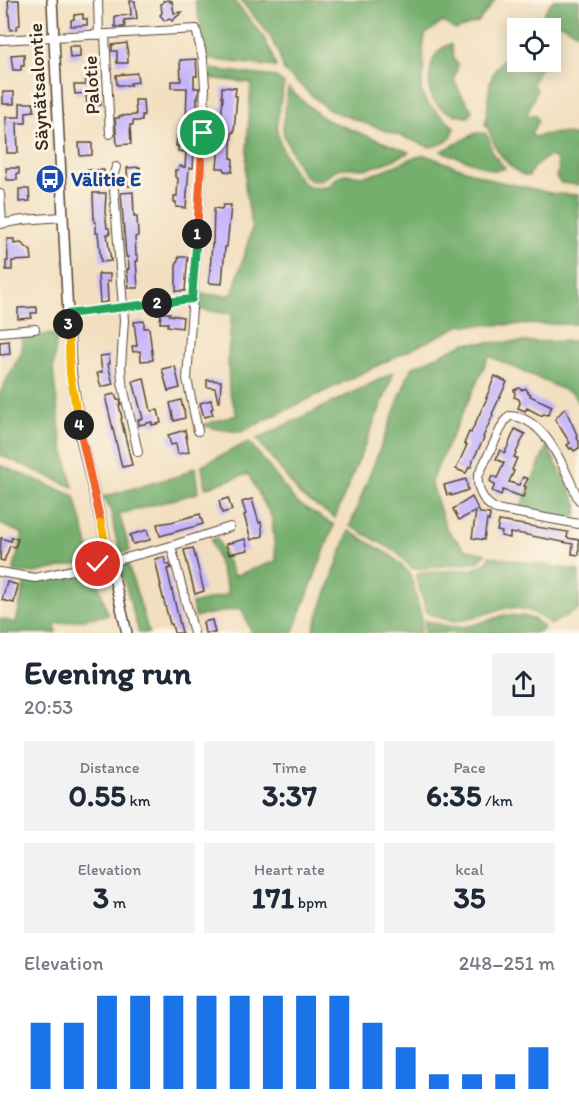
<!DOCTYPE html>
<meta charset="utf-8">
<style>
:root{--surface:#fff;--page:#f2f2f3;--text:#1f2937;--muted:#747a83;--accent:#1a73e8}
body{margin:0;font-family:Itim,sans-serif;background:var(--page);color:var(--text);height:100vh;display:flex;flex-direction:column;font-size:22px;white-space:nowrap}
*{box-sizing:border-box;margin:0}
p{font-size:20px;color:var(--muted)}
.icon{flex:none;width:33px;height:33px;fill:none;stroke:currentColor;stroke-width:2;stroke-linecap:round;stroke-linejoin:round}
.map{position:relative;height:633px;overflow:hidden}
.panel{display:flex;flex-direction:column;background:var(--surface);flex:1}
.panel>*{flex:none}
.fabs{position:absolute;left:507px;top:18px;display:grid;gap:12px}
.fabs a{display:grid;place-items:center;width:54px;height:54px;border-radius:0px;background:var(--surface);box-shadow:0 3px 15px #0003;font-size:30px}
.pin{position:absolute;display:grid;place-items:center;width:51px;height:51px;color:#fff;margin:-26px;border:3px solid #fff;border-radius:50%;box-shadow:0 2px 6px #0007}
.km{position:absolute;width:30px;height:30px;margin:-15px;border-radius:50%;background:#222;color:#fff;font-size:16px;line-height:30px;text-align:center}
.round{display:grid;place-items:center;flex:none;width:63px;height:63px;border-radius:0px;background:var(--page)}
.summary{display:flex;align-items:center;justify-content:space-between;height:102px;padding:0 24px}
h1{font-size:33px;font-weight:700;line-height:45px}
.figures{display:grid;grid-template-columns:repeat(3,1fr);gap:9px;height:102px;padding:6px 24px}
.figures div{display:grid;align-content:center;border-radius:0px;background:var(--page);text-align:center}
.figures b{font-size:30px;font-weight:700}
.figures small{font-size:16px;font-weight:400}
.figures p{font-size:16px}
.chart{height:168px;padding:12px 24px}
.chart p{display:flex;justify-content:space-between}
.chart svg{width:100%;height:108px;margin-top:6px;stroke:var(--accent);stroke-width:6}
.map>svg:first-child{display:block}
.forest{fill:#74ae6d;stroke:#586c46;stroke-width:1.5}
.building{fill:#c3b3fc}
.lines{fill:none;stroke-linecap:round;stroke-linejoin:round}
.minor-casing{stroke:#564536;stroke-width:10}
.major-casing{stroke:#564536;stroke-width:12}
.minor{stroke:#fff;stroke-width:8}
.major{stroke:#fff;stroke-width:9}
.split-1-casing{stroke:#fff;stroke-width:12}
.split-2-casing{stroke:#fff;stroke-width:12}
.split-3-casing{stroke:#fff;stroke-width:12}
.split-4-casing{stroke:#fff;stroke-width:12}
.split-5-casing{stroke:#fff;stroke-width:12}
.split-6-casing{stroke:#fff;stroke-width:12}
.split-1{stroke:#f0652b;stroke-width:8}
.split-2{stroke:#22a559;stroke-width:8}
.split-3{stroke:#22a559;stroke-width:8}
.split-4{stroke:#f5b400;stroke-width:8}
.split-5{stroke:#f0652b;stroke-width:8}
.split-6{stroke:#f5b400;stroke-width:8}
.labels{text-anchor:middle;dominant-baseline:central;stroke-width:6;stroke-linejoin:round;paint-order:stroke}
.street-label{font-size:20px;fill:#3b2a1e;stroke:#fcf5e5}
.transit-label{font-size:20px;font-weight:bold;fill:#164399;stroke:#fcf5e5;text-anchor:start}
</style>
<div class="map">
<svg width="579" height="633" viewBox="0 0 579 633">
<rect width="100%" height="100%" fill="#fcf5e5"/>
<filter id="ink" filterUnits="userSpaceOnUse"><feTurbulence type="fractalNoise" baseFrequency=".0167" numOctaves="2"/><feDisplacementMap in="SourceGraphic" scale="12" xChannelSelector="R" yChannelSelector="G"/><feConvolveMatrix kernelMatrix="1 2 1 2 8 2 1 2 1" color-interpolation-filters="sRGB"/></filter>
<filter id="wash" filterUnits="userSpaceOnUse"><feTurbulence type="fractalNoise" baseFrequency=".008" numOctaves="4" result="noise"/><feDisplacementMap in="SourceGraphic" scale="24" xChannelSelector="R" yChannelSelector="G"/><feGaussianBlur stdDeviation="1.35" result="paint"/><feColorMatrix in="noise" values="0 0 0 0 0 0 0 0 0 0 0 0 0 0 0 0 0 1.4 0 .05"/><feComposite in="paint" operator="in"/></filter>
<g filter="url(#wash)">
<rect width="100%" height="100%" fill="#f2dfbf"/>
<g class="forest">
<path d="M195 0H233L263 36 272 53 276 67 208 59Z"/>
<path d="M240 0H257L259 2 261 0H495L478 22 455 30 443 22 425 35 423 50 424 70 421 90 426 102 454 127C453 142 443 144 430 147L329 110 284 71 278 51 267 32Z"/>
<path d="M553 0H579V34L564 25 556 23 551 31 550 28H538C541 18 546 8 553 0Z"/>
<path d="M450 44 452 47 453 58 458 65 454 80 462 96 472 110 469 117C456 116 440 111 432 98 427 90 430 65 435 56 438 50 444 47 450 44Z"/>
<path d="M517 45 518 62H550L551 54 555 57 547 64 540 68 532 84 537 90 527 114 529 117 535 115 538 121 531 134 534 137C544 134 564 131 574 136L579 130V185L561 183 556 177 559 169 556 158 548 156 533 168 529 176C517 175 505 161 498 151 492 143 492 133 485 124 492 97 482 83 504 58 508 53 512 48 517 45Z"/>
<path d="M210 69 276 77 284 84C281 98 278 112 277 126 276 140 293 175 305 184 312 189 320 187 328 187L339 176 345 174 363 176 377 173 413 158 425 155 492 180 555 194 579 195V324L461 325 241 432 217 429 202 425 237 415 229 390 228 354 232 314 196 309V294L232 295 252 229 245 185 251 83 210 78Z"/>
<path d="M288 88 324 119 409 152C394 160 379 167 362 169 356 169 350 167 344 168 330 168 328 181 316 181 302 181 296 161 291 151 288 143 284 139 283 130 283 116 286 102 288 88Z"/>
<path d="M476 133H485L489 139 492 153 505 168 495 171 441 151C453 146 464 139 476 133Z"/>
<path d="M57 334 53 370 61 438 73 487 0 455V393L22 351V336Z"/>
<path d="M579 341V405L573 394 489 356 431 481 446 529 465 549 485 554 479 561 472 563 413 569 395 551 350 526 411 368 465 343Z"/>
<path d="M393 373 389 386 335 518 301 496 257 439Z"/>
<path d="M248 442 251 444 297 503 334 525 293 633H252L241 608 195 617 192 604 229 594 211 540 217 538 234 576 276 561 272 518 248 474 205 488 202 465Z"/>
<path d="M547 446 577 504C578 511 577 515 570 519L520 509Z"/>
<path d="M0 465 75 496 92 561 34 573 13 571 23 534 0 524Z"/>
<path d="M195 467 198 493 119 514 130 551 121 553 114 530 112 512 103 497 181 475Z"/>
<path d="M349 531 392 556 410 574 422 619 420 633H312Z"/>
<path d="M490 556 579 571V609L550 625C539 612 519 605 502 609 478 614 465 627 438 617 432 615 429 615 426 610L416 577 419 573 474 569 486 563Z"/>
<path d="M128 564 149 633H139L120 566Z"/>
<path d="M94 568 108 615 55 624 56 633H0V619L16 623 25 581H34Z"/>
<path d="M504 615C518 616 536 615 544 628L535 633H424L425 620C460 632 470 627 504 615Z"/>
</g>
<g id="blocks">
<g class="building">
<path d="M8 0H19L20 25 17 26V29L10 30Z"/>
<path d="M170 0V2L172 1 174 13 182 12 172 21 169 18 165 21 160 15 162 13 161 4 163 3V1Z"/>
<path d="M130 1H135L137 19 124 20 125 27H115V16L131 15Z"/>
<path d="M83 14V19H87V25L71 26V20L74 19V15Z"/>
<path d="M127 43 128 63H117V51H112V45Z"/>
<path d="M69 46H80V57L70 58Z"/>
<path d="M24 54V66H21V70H13L11 55Z"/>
<path d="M196 59 197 76H194V88H199L198 98H197V116H193V133H191L190 151 194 152 193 168H189L186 208 176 207V202H174V196H177L178 178 175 177V170H178L179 166 185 167 186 152 178 151V146H176L177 136 179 137V132H187L188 121H186L187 88H171V81H181L180 60Z"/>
<path d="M137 73 138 82 130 83 131 85H117L116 75Z"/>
<path d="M95 74V81H99L101 105H87L86 93 75 94 74 85H86L85 75Z"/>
<path d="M222 87 236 88 235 96H237L234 132H232L231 147V158L233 159 232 172 224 171V168H217L223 97H222Z"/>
<rect x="3" y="92" width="11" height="12"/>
<path d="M135 100H143L144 115H142V121H133V125H130L131 144 117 145 115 118H119V116L136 115Z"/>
<path d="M20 103H34V111L26 112V123H17L18 153H7L6 117H20Z"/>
<path d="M79 143H92V155L80 156Z"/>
<path d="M140 167 141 186H128L127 168Z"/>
<path d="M6 168H19V174H17V180H7Z"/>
<path d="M87 170H104V177H95V180H87Z"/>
<path d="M19 189H29L30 201 19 202Z"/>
<path d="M133 192 134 216H137L138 236 135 237 136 255H138V261H136L138 288H129L127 269H129L128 257H126L121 193Z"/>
<path d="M93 193H106L105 211 107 228H109L110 234H107L111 261 101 262 98 233H96V222H94Z"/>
<path d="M223 205H231L227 247H225L222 284 209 283 212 244H213L214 208 222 209Z"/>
<path d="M7 239H14V244L21 243 31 251 32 260 12 261V270H6V261H8Z"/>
<path d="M179 257H188L185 291H176V265Z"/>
<path d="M98 274H110V281H107L108 302 100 303Z"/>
<path d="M37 307V313H31L32 318 18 319V308Z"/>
<path d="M161 313H170L169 315 183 317 182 328 167 326 168 323H160Z"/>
<path d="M144 321V328H149L153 360 141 361 140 351 133 352 132 346H137L134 322Z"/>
<path d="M9 341 10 354 0 355V342Z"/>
<path d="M109 355 110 363 108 364 113 384 101 387 97 373 102 372 100 356Z"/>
<path d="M175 366 180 388 168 391 162 369Z"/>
<path d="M495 376 507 382 492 414 493 415 483 437 484 438 472 462H473L471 467H469L466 473 456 469 467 445 464 444 469 432 471 433 473 428 487 398H486Z"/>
<path d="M144 378 151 411 158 410 161 423 152 425V422L139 425 138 420 143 419 133 381Z"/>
<path d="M207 380 221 381 220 402H218L215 388 207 387Z"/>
<path d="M519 388 522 390 526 388 528 393 531 394 530 396 552 406 548 415 543 414 542 416 527 408 525 411 518 408 520 403 519 399 514 397 515 394 514 390Z"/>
<path d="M115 394 117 400H120L121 405H119L122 418 121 419 132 465 122 467 106 400 107 399 106 396Z"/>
<path d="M181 400 183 409H184L185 418 174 421 170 403Z"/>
<path d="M211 400 213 408 211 409 213 415 204 417 200 403Z"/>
<path d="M565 408 578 437 577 438 579 441V448L574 451 572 448 570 449 567 445 570 443 555 419Z"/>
<path d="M515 429 525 434 514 457 517 458 512 470 514 471 509 482 519 485 523 477 528 479 524 486 526 487 523 497 503 490 501 495 492 491 495 485 490 481 492 476 497 478 504 463 496 459 500 450 505 453Z"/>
<path d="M185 430 189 452 178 454 176 444 171 445 168 435Z"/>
<path d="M466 479 468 490 451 496V494L447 495 444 485Z"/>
<path d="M472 497 480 513 490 514 489 521 487 520 484 540 472 538 476 511 459 520 453 509Z"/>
<path d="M228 498 232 510 222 513 219 501Z"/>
<path d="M252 499 259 523 261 522 263 536 251 540 244 515 246 514 242 502Z"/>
<path d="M200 514 203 524 160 536 157 524 171 522Z"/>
<path d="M499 521 568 532 567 538 579 540V555L572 554 573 544 517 533 516 534 510 533V538L501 536 502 532 497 531Z"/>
<path d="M147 530 150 540 133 544 130 535Z"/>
<path d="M12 537 18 539 15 547 10 546 4 561 0 560 1 538 11 541Z"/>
<path d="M245 539 248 550 229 554 226 544Z"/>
<path d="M193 548 204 591 195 594 184 550Z"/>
<path d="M164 557 166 565 169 564 171 568 167 569 182 633H174L172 624H170L160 586H161L155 559Z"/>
<path d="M7 582 18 585 14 603 2 600Z"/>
<path d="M212 620 215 633H205L203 622Z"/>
</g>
</g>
</g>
<g filter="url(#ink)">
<use href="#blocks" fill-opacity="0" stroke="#564536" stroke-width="1.5"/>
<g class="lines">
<g class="minor-casing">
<g id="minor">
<path d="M98 0 99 35"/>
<path d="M105 35 110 134"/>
<path d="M0 40 196 29 203 59 205 87 200 194 187 379 198 431"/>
<path d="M116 167 113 177 124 320 121 367 122 382 138 452"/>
<path d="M0 194 2 223"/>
<path d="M0 224 23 220 62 217"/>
<path d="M67 314 192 299"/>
<path d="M0 332 35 329"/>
<path d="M579 500C565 472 547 416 509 416L504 422 478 476C477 489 483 503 496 509L579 524"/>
<path d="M171 546 194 633"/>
<path d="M0 572 35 578 110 562 171 546 230 527"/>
</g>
</g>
<g class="major-casing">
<path id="major" d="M52 0 71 374 81 437 127 633"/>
</g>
<use href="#minor" class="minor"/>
<use href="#major" class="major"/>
</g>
</g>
<g class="lines" filter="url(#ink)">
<g class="split-1-casing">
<path id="split-1" d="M197 234 203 133"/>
</g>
<g class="split-2-casing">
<path id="split-2" d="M157 303 192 299 197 234"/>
</g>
<g class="split-3-casing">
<path id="split-3" d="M68 324 67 314 157 303"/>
</g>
<g class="split-4-casing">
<path id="split-4" d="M68 324 70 374 79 425"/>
</g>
<g class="split-5-casing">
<path id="split-5" d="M79 425 101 523"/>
</g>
<g class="split-6-casing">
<path id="split-6" d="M98 564 110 562 101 523"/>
</g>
<use href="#split-1" class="split-1"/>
<use href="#split-2" class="split-2"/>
<use href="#split-3" class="split-3"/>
<use href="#split-4" class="split-4"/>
<use href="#split-5" class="split-5"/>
<use href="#split-6" class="split-6"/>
</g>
<defs>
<g id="bus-disc" transform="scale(1.5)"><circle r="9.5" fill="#1a4fb4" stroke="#fcf5e5"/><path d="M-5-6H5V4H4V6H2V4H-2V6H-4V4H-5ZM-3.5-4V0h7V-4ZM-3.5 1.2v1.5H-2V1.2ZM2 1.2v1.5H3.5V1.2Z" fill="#fff"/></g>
</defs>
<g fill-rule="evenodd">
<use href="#bus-disc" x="50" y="179"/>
</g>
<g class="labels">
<g class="street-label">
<text transform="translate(91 85) rotate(-93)">Palotie</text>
<text transform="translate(38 87) rotate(-93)">Säynätsalontie</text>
</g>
<g class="transit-label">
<text x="71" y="179">Välitie E</text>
</g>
</g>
</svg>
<div class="fabs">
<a><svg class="icon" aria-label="locate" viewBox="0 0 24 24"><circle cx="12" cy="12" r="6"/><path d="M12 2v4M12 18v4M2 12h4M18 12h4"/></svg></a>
</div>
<div class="pin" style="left:203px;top:133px;background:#1e9e55"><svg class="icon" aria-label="arrive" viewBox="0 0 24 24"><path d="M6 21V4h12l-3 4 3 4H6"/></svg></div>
<div class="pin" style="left:98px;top:564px;background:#d93025"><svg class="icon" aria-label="check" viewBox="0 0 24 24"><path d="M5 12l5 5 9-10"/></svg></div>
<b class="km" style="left:197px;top:234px">1</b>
<b class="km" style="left:157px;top:303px">2</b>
<b class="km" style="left:68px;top:324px">3</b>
<b class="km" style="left:79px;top:425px">4</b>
</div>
<section class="panel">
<div class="summary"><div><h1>Evening run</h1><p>20:53</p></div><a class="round"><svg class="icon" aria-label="share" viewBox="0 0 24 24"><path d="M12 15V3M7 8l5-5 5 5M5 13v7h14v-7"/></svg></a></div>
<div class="figures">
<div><p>Distance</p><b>0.55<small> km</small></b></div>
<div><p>Time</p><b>3:37</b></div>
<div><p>Pace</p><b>6:35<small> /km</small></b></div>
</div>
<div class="figures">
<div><p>Elevation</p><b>3<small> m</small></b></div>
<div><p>Heart rate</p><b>171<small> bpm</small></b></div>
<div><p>kcal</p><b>35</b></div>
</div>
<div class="chart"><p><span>Elevation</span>248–251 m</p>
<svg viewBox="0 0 160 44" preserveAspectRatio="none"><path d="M5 44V17M15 44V17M25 44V6M35 44V6M45 44V6M55 44V6M65 44V6M75 44V6M85 44V6M95 44V6M105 44V17M115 44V27M125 44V38M135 44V38M145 44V38M155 44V27"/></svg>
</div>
</section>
